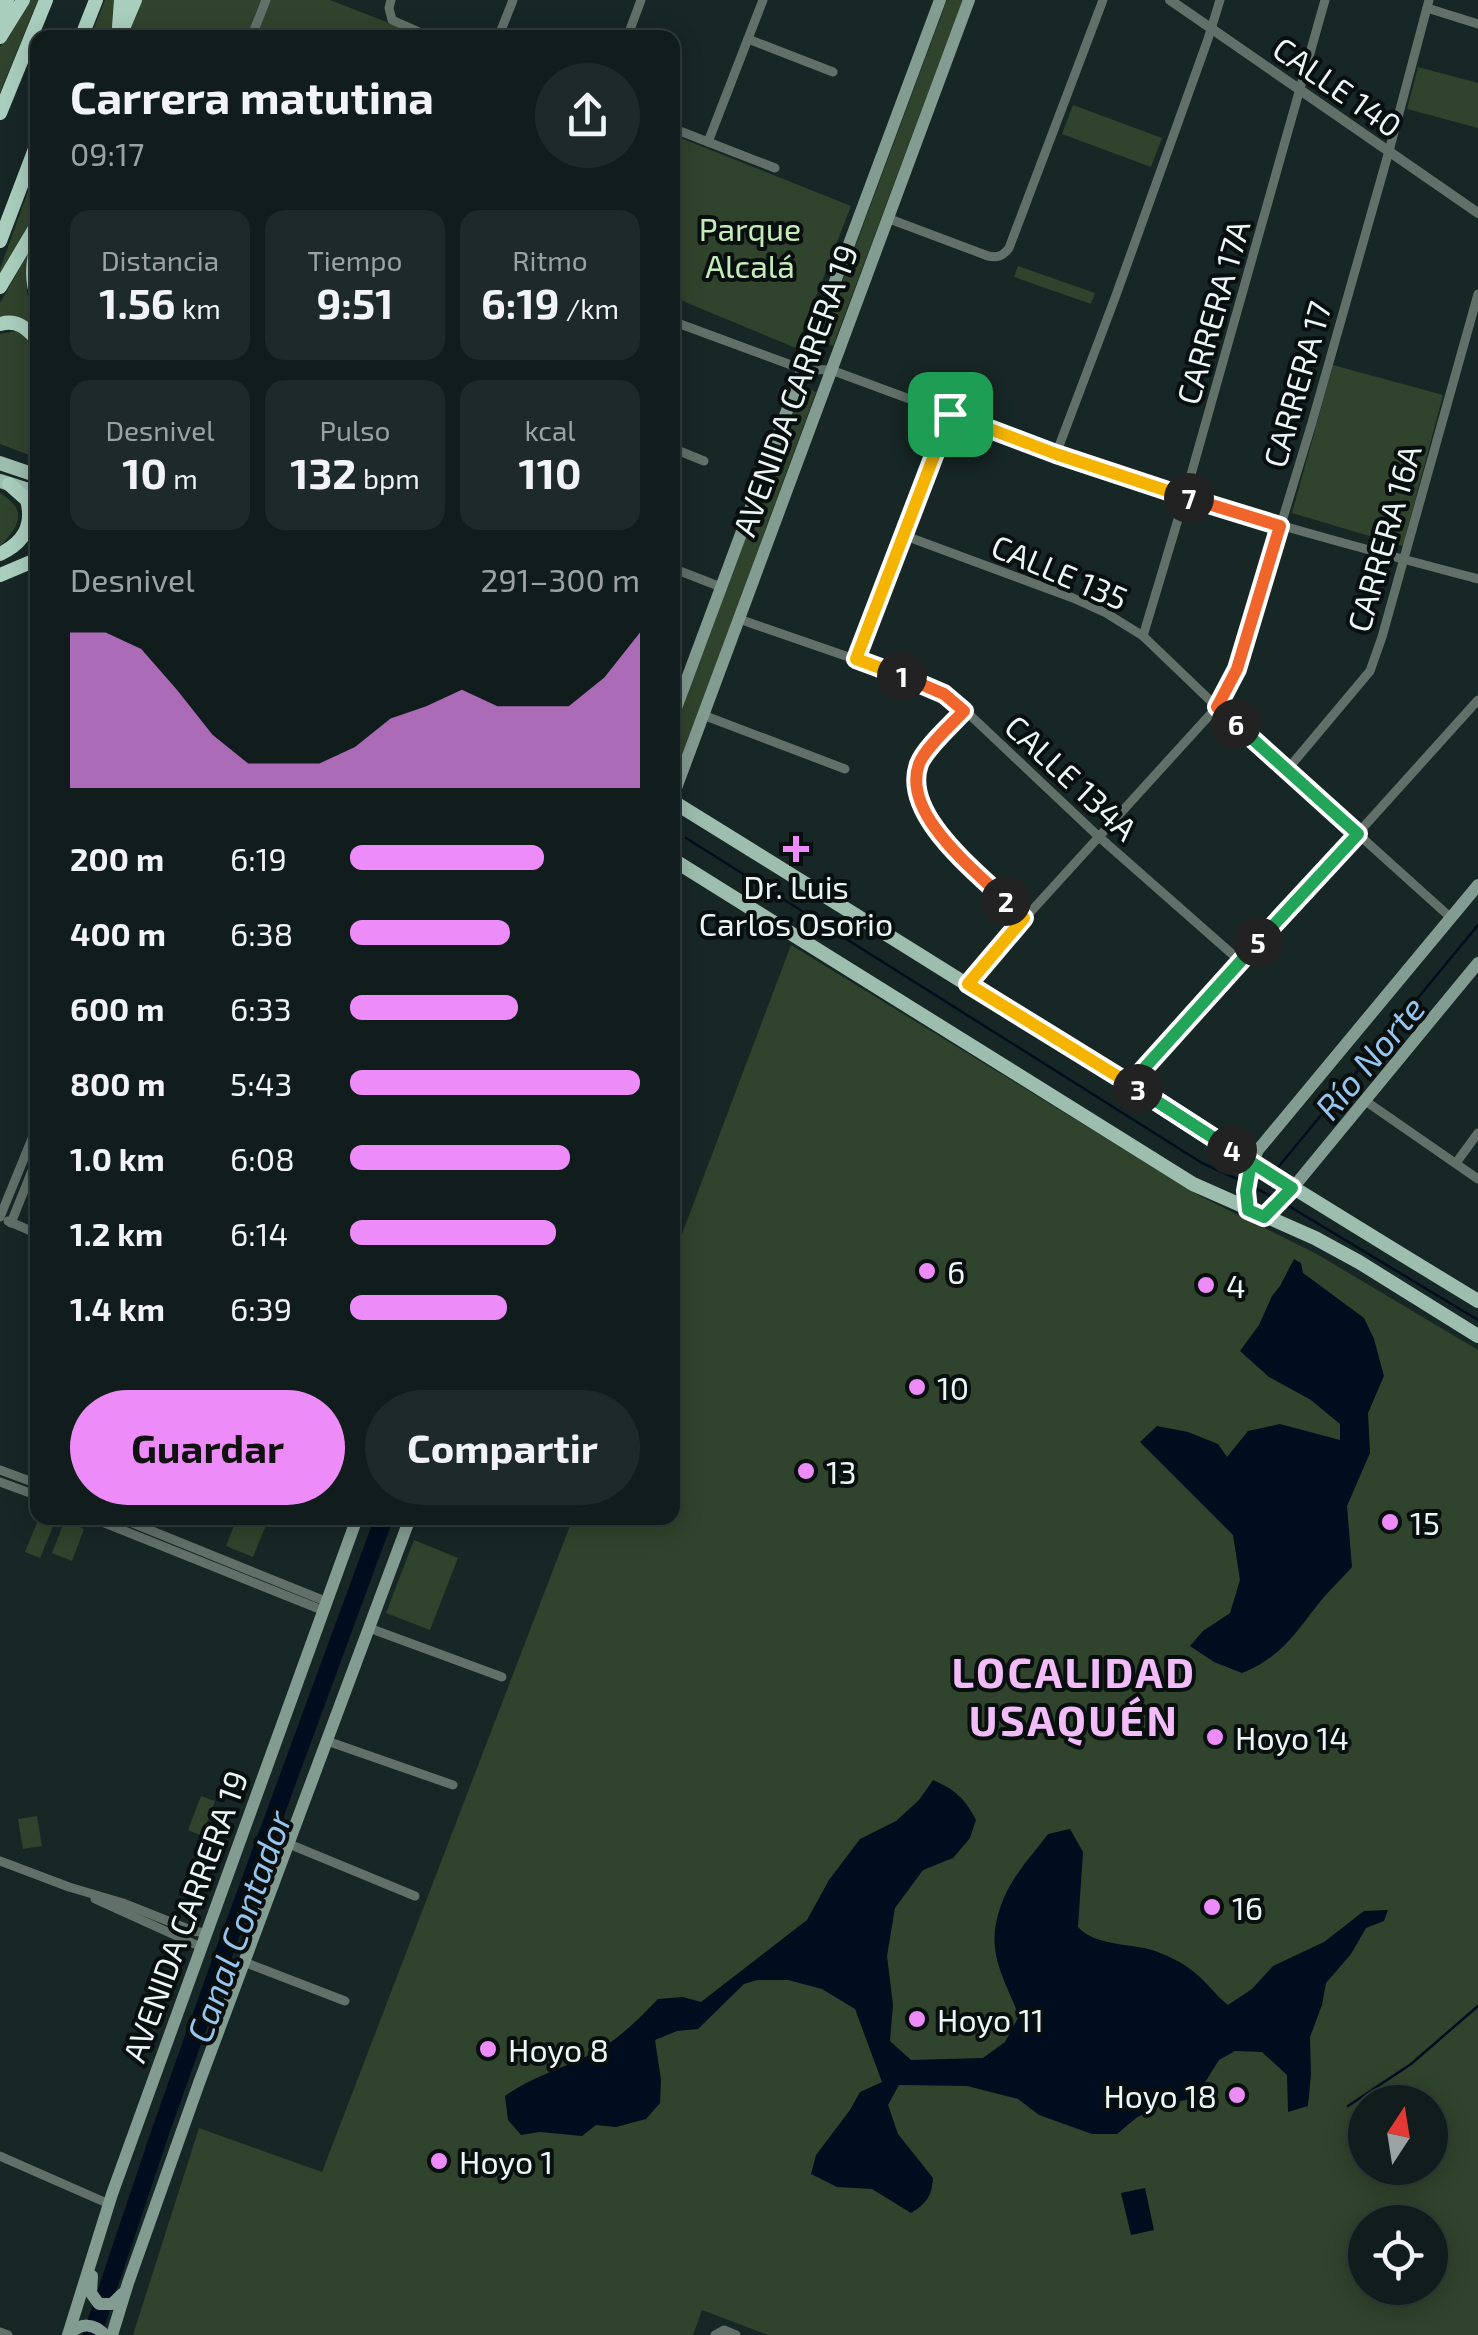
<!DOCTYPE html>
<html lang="es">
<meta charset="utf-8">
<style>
:root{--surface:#111d1c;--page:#1e2a29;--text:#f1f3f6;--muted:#9ca2a3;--line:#303b3b;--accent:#ed8cf9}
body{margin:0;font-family:"Exo 2",sans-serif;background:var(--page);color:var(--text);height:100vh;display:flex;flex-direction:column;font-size:38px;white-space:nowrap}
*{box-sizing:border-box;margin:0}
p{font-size:32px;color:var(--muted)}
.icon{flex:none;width:55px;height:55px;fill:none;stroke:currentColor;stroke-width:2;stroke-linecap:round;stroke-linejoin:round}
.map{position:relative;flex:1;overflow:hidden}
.sheet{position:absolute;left:30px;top:30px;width:650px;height:1495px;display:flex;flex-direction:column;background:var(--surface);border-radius:20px;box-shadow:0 5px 25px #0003,0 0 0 2px var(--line)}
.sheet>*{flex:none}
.needle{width:65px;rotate:12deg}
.controls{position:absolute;left:1348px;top:2085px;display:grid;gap:20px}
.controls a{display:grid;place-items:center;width:100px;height:100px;border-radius:50%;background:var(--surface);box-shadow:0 5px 25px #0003,0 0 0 2px var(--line);font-size:50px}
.pin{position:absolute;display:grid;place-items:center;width:85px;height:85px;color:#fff;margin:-42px;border-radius:20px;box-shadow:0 5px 15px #0006}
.km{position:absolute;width:50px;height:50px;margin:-25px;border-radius:50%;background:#222;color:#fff;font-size:28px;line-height:50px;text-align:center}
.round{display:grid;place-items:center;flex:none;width:105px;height:105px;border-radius:52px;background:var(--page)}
.overview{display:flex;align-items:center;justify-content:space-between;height:170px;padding:0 40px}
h1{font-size:45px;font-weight:700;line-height:75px}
.metrics{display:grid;grid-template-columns:repeat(3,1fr);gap:15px;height:170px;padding:10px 40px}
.metrics div{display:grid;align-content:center;border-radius:20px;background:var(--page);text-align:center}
.metrics b{font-size:42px;font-weight:700}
.metrics small{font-size:28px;font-weight:400}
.metrics p{font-size:28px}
.chart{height:280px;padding:20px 40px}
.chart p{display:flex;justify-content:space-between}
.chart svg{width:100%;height:180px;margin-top:10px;fill:var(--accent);opacity:.7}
.primary-button{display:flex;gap:20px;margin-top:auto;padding:20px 40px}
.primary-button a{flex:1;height:115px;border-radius:60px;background:var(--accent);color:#111;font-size:40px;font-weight:700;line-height:115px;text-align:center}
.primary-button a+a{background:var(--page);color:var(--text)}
ul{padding:0 40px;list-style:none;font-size:32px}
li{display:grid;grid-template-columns:160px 120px 1fr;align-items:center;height:75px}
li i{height:25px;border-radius:12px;background:var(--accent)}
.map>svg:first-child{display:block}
.green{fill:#30432c;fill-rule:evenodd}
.water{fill:#000d1e}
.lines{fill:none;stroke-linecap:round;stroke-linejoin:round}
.stream{stroke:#000d1e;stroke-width:2.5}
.river{stroke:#000d1e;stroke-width:18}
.minor{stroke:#617069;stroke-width:9}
.tertiary{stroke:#617069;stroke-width:10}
.secondary{stroke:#839c91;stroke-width:12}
.primary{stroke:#9dbeaf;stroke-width:14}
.trunk{stroke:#a9cebd;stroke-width:14}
.split-1-casing{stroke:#fff;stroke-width:20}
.split-2-casing{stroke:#fff;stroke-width:20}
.split-3-casing{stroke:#fff;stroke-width:20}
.split-4-casing{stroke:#fff;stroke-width:20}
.split-5-casing{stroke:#fff;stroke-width:20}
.split-6-casing{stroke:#fff;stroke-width:20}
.split-7-casing{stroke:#fff;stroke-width:20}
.split-8-casing{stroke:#fff;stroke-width:20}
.split-1{stroke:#f5b400;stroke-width:12}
.split-2{stroke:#f0652b;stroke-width:12}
.split-3{stroke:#f5b400;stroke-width:12}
.split-4{stroke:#22a559;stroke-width:12}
.split-5{stroke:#22a559;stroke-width:12}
.split-6{stroke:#22a559;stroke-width:12}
.split-7{stroke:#f0652b;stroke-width:12}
.split-8{stroke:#f5b400;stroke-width:12}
.poi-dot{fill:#ed8cf9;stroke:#080f0e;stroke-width:4}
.labels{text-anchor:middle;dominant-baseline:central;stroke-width:8;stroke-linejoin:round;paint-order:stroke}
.street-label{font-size:32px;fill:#ecf6f5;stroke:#080f0e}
.park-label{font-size:32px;fill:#c4ecbb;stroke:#080f0e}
.poi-label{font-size:32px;fill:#ecf6f5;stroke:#080f0e;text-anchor:start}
.water-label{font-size:35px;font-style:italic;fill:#96c6ef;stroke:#080f0e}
.district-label{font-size:42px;font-weight:bold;letter-spacing:2.5px;fill:#f2bcf8;stroke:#080f0e}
</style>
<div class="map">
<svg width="1478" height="2335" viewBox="0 0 1478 2335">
<rect width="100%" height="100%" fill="#172726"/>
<g class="green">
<path d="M29 0H38L0 93V47Z"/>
<path d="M105 0H116L113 37 90 38Z"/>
<path d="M142 0H330L425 37 127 38Z"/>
<path d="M947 0H963L833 346 820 341Z"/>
<path d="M1418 67 1478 83V128L1407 109Z"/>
<path d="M1073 105 1162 138 1151 167 1062 134Z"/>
<path d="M673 135 851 206 796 348 673 297Z"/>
<path d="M37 166V211L0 277V269Z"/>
<path d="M30 250C28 265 24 285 29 300 35 316 37 312 37 331 27 320 15 316 0 316V303Z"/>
<path d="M1018 266 1095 293 1091 304 1014 277Z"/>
<path d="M16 331 29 337 37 347V458L0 444V334Z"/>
<path d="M1333 365 1443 395 1403 546 1292 513Z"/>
<path d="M802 387 816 392 676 773 673 771 672 735Z"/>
<path d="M0 493C28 510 20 526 0 546Z"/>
<path d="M791 945 1200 1196 1315 1253 1478 1350V2335H768L702 2310 693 2335H133L199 2128 322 2172 573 1518H672L673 1258ZM1365 2102H1430V2168H1365ZM1365 2222H1430V2288H1365Z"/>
<path d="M39 1518 54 1524 40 1558 25 1552Z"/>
<path d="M237 1518H269L253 1557 226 1546Z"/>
<path d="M65 1520 84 1529 72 1561 52 1553Z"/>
<path d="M414 1540 458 1558 430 1630 386 1613Z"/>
<path d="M201 1796 215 1801 202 1836 188 1830Z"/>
<path d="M37 1816 42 1846 23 1849 18 1819Z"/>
<path d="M147 1998 164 2005 153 2035 135 2029Z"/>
</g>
<g class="water">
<path d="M1294 1259 1301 1263 1303 1273 1364 1318 1374 1339 1384 1376 1368 1413 1370 1453 1347 1506 1352 1567C1343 1577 1333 1587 1324 1597 1297 1629 1285 1656 1242 1673L1214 1662 1190 1646 1203 1631 1230 1613 1240 1580 1233 1535 1140 1442 1157 1426 1188 1432 1218 1444 1227 1457 1248 1431 1280 1424 1340 1440V1424L1311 1400 1269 1377 1240 1351 1259 1325 1272 1296 1280 1286Z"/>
<path d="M933 1780C954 1789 965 1798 976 1820L970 1838 953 1858 923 1870 895 1908 887 1956 893 2005 890 2041 911 2060 983 2058 1005 2042 1019 2016C1011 1995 997 1970 995 1948 992 1925 1002 1897 1014 1879 1024 1863 1037 1849 1048 1834L1070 1829 1083 1852 1078 1927C1095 1946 1129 1943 1152 1950 1167 1955 1182 1962 1194 1972 1207 1982 1215 1995 1228 2005L1252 1989 1273 1966 1324 1942 1364 1911 1388 1910 1384 1921 1366 1928 1351 1954 1326 1983 1322 2005 1310 2037 1311 2074 1308 2106 1288 2112 1287 2075 1262 2052 1235 2051 1219 2060 1202 2087 1186 2100 1163 2104 1136 2118 1117 2134H1092L1039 2115 1018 2099 967 2086 899 2085 888 2105 898 2134 933 2178C932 2196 926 2204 911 2213L872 2189 837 2187 811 2174 816 2155 850 2110 860 2092 882 2082 855 2009 822 1989 788 1980H757L744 1984 698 2029 677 2031 655 2040 661 2080 660 2103 646 2119 616 2127 596 2125 582 2136 540 2132 521 2135 508 2120 505 2096C531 2077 562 2069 591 2054 617 2041 638 2020 658 1999L683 1997 701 2002 807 1920 829 1880 860 1839 896 1821 919 1800Z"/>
<path d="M1145 2188 1154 2230 1131 2235 1121 2193Z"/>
</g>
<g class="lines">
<g class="stream">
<path d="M686 838 1202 1163 1244 1182"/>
<path d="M1275 1171 1478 925"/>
<path d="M1251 1186 1275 1198"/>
<path d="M1287 1205 1478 1320"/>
<path d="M1348 2106 1411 2064 1478 2006"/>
</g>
<path class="river" d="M92 2335 161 2130 225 1950 384 1518"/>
<g class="minor">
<path d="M391 0 389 8 392 20 433 38"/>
<path d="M1427 8 1478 24"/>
<path d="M251 38 266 0"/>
<path d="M498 38 513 0"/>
<path d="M627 38 641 0"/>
<path d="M748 39 833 72"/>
<path d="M672 128 775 168"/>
<path d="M708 142 763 0"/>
<path d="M887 218 988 256C998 258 1003 256 1009 248L1103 0"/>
<path d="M672 321 802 369 831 370C948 413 1065 457 1184 496 1281 527 1380 553 1478 579"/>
<path d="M672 448 704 461"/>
<path d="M1056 454 1115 298 1208 39 1220 0"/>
<path d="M903 535 1073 598 1106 613 1143 636 1217 707 1450 917"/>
<path d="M672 568 721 587"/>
<path d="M739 619 915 680 943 694 972 717 1098 836 1240 961"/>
<path d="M1143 636 1185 496 1325 0"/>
<path d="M855 659 950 414"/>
<path d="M964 711 920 760C917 768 915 782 916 791 923 831 995 890 1025 918"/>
<path d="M703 715 845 769"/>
<path d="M1287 770 1370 671 1382 637 1478 294"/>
<path d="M968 984 1025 918 1217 707 1237 669 1311 426 1389 151 1429 0"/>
<path d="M1131 1085 1478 700"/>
<path d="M1364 1100 1478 1179"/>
<path d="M1456 1163 1478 1133"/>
<path d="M0 1217 38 1124"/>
<path d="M8 1221 38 1234"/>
<path d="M11 1223 38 1156"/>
<path d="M0 1470 38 1484"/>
<path d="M0 1482 38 1496"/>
<path d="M92 1518 322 1610"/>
<path d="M120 1518 325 1601"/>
<path d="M369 1628 502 1677"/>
<path d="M327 1741 453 1785"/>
<path d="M289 1844 415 1896"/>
<path d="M0 1861 69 1887 123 1903 193 1931 206 1933"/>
<path d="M95 1899 201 1947"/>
<path d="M244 1962 345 2001"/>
<path d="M0 2156 109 2204"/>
<path d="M0 2332 8 2335"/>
<path d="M715 2335 724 2330 736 2335"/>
</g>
<path class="tertiary" d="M1170 0 1478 213"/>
<g class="secondary">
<path d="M672 719 940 0"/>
<path d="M672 799 969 0"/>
<path d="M1248 1210C1245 1188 1247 1170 1258 1150L1478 885"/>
<path d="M1264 1217 1287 1195 1478 963"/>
<path d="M92 2276 91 2293 99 2304H112L122 2294"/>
<path d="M68 2335 112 2194 357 1518"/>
<path d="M69 2335C80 2322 94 2323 105 2335"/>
<path d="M112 2335 128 2283 199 2083 410 1518"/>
</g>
<g class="primary">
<path d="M0 463 38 476"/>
<path d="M0 481 38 493"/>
<path d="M672 801C941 967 1208 1137 1478 1301"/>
<path d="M672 859 1193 1184 1315 1238 1359 1262 1478 1336"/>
</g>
<g class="trunk">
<path d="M0 17 7 0"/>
<path d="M119 27 121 0"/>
<path d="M0 37 23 0"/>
<path d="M81 38 96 0"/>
<path d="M119 38 135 0"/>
<path d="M0 113 46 0"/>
<path d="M0 241 38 141"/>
<path d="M38 241C33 260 30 280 38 298"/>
<path d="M0 287 38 223"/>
<path d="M0 324C17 319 26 328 38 340"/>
<path d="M0 554C23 543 34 526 27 500L9 484"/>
<path d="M0 575 38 559"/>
</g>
</g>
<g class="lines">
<g class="split-1-casing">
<path id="split-1" d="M902 676 856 659 950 414"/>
</g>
<g class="split-2-casing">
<path id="split-2" d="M902 676 944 694 964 711C952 724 925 748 919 764 901 814 975 870 1006 901"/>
</g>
<g class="split-3-casing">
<path id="split-3" d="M1006 901 1024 918 968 984 1138 1089"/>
</g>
<g class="split-4-casing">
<path id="split-4" d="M1138 1089 1251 1162 1246 1191 1248 1210 1264 1217 1292 1188 1232 1150"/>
</g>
<g class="split-5-casing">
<path id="split-5" d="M1232 1150 1130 1084 1258 942"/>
</g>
<g class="split-6-casing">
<path id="split-6" d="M1236 724 1358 834 1258 942"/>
</g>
<g class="split-7-casing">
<path id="split-7" d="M1189 498 1280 526 1237 669 1217 707 1236 724"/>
</g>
<g class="split-8-casing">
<path id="split-8" d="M950 414 1056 454 1189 498"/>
</g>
<use href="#split-1" class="split-1"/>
<use href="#split-2" class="split-2"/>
<use href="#split-3" class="split-3"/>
<use href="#split-4" class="split-4"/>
<use href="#split-5" class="split-5"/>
<use href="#split-6" class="split-6"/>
<use href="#split-7" class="split-7"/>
<use href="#split-8" class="split-8"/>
</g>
<g class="poi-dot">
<path d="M791 834h10v10h10v10h-10v10h-10v-10h-10v-10h10z"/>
<circle cx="927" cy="1271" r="10"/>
<circle cx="1206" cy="1285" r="10"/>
<circle cx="917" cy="1387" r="10"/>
<circle cx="806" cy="1471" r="10"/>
<circle cx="1390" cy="1522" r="10"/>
<circle cx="1215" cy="1737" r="10"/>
<circle cx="1212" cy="1907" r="10"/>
<circle cx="917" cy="2019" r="10"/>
<circle cx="488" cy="2049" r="10"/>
<circle cx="1237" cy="2095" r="10"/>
<circle cx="439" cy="2161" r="10"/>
</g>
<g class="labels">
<g class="street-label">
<text transform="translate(1338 86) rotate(35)">CALLE 140</text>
<text transform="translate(1212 312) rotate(-74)">CARRERA 17A</text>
<text transform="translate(1296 384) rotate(-74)">CARRERA 17</text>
<text transform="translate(794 390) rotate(-70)">AVENIDA CARRERA 19</text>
<text transform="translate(1383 538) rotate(-74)">CARRERA 16A</text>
<text transform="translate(1060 571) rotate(23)">CALLE 135</text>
<text transform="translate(1072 777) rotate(43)">CALLE 134A</text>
<text transform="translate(184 1916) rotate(-70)">AVENIDA CARRERA 19</text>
</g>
<g class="park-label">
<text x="750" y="228">Parque<tspan x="750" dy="37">Alcalá</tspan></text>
</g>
<g class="poi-label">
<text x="796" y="886" text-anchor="middle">Dr. Luis<tspan x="796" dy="37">Carlos Osorio</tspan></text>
<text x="947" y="1271">6</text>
<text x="1226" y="1285">4</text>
<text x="937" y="1387">10</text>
<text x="826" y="1471">13</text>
<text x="1410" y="1522">15</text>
<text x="1235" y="1737">Hoyo 14</text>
<text x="1232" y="1907">16</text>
<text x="937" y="2019">Hoyo 11</text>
<text x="508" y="2049">Hoyo 8</text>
<text x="1217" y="2095" text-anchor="end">Hoyo 18</text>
<text x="459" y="2161">Hoyo 1</text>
</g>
<g class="water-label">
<text transform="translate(1369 1057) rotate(-50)">Río Norte</text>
<text transform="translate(238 1926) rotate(-70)">Canal Contador</text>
</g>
<g class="district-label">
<text x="1074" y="1671">LOCALIDAD<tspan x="1074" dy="48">USAQUÉN</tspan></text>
</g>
</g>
</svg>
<div class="controls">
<a><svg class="needle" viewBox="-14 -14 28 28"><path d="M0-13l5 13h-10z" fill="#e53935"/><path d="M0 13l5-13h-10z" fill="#9ca2a3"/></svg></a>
<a><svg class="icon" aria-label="locate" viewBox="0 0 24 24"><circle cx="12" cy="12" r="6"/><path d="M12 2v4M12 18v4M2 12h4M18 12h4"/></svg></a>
</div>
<div class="pin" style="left:950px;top:414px;background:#1e9e55"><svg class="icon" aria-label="arrive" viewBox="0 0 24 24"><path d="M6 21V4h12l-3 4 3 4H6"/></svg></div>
<b class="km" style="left:902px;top:676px">1</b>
<b class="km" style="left:1006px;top:901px">2</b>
<b class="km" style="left:1138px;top:1089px">3</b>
<b class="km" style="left:1232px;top:1150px">4</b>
<b class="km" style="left:1258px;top:942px">5</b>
<b class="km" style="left:1236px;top:724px">6</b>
<b class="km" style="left:1189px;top:498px">7</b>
<section class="sheet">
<div class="overview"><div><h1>Carrera matutina</h1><p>09:17</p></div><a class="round"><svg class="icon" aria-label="share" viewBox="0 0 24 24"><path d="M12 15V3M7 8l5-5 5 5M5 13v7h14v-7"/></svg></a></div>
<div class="metrics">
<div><p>Distancia</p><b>1.56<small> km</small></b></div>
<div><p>Tiempo</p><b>9:51</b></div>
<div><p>Ritmo</p><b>6:19<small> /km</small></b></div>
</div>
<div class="metrics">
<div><p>Desnivel</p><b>10<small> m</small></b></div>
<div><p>Pulso</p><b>132<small> bpm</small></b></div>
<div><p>kcal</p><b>110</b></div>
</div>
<div class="chart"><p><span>Desnivel</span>291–300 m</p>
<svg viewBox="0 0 160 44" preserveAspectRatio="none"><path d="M0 44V6L10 6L20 10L30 20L40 31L50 38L60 38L70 38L80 34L90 27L100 24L110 20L120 24L130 24L140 24L150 17L160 6V44z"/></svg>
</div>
<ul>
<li><b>200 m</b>6:19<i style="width:67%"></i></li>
<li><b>400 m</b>6:38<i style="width:55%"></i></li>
<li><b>600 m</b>6:33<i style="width:58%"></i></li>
<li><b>800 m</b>5:43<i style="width:100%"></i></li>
<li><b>1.0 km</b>6:08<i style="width:76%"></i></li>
<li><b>1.2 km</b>6:14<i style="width:71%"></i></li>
<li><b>1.4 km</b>6:39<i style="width:54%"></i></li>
</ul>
<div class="primary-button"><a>Guardar</a><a>Compartir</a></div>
</section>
</div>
